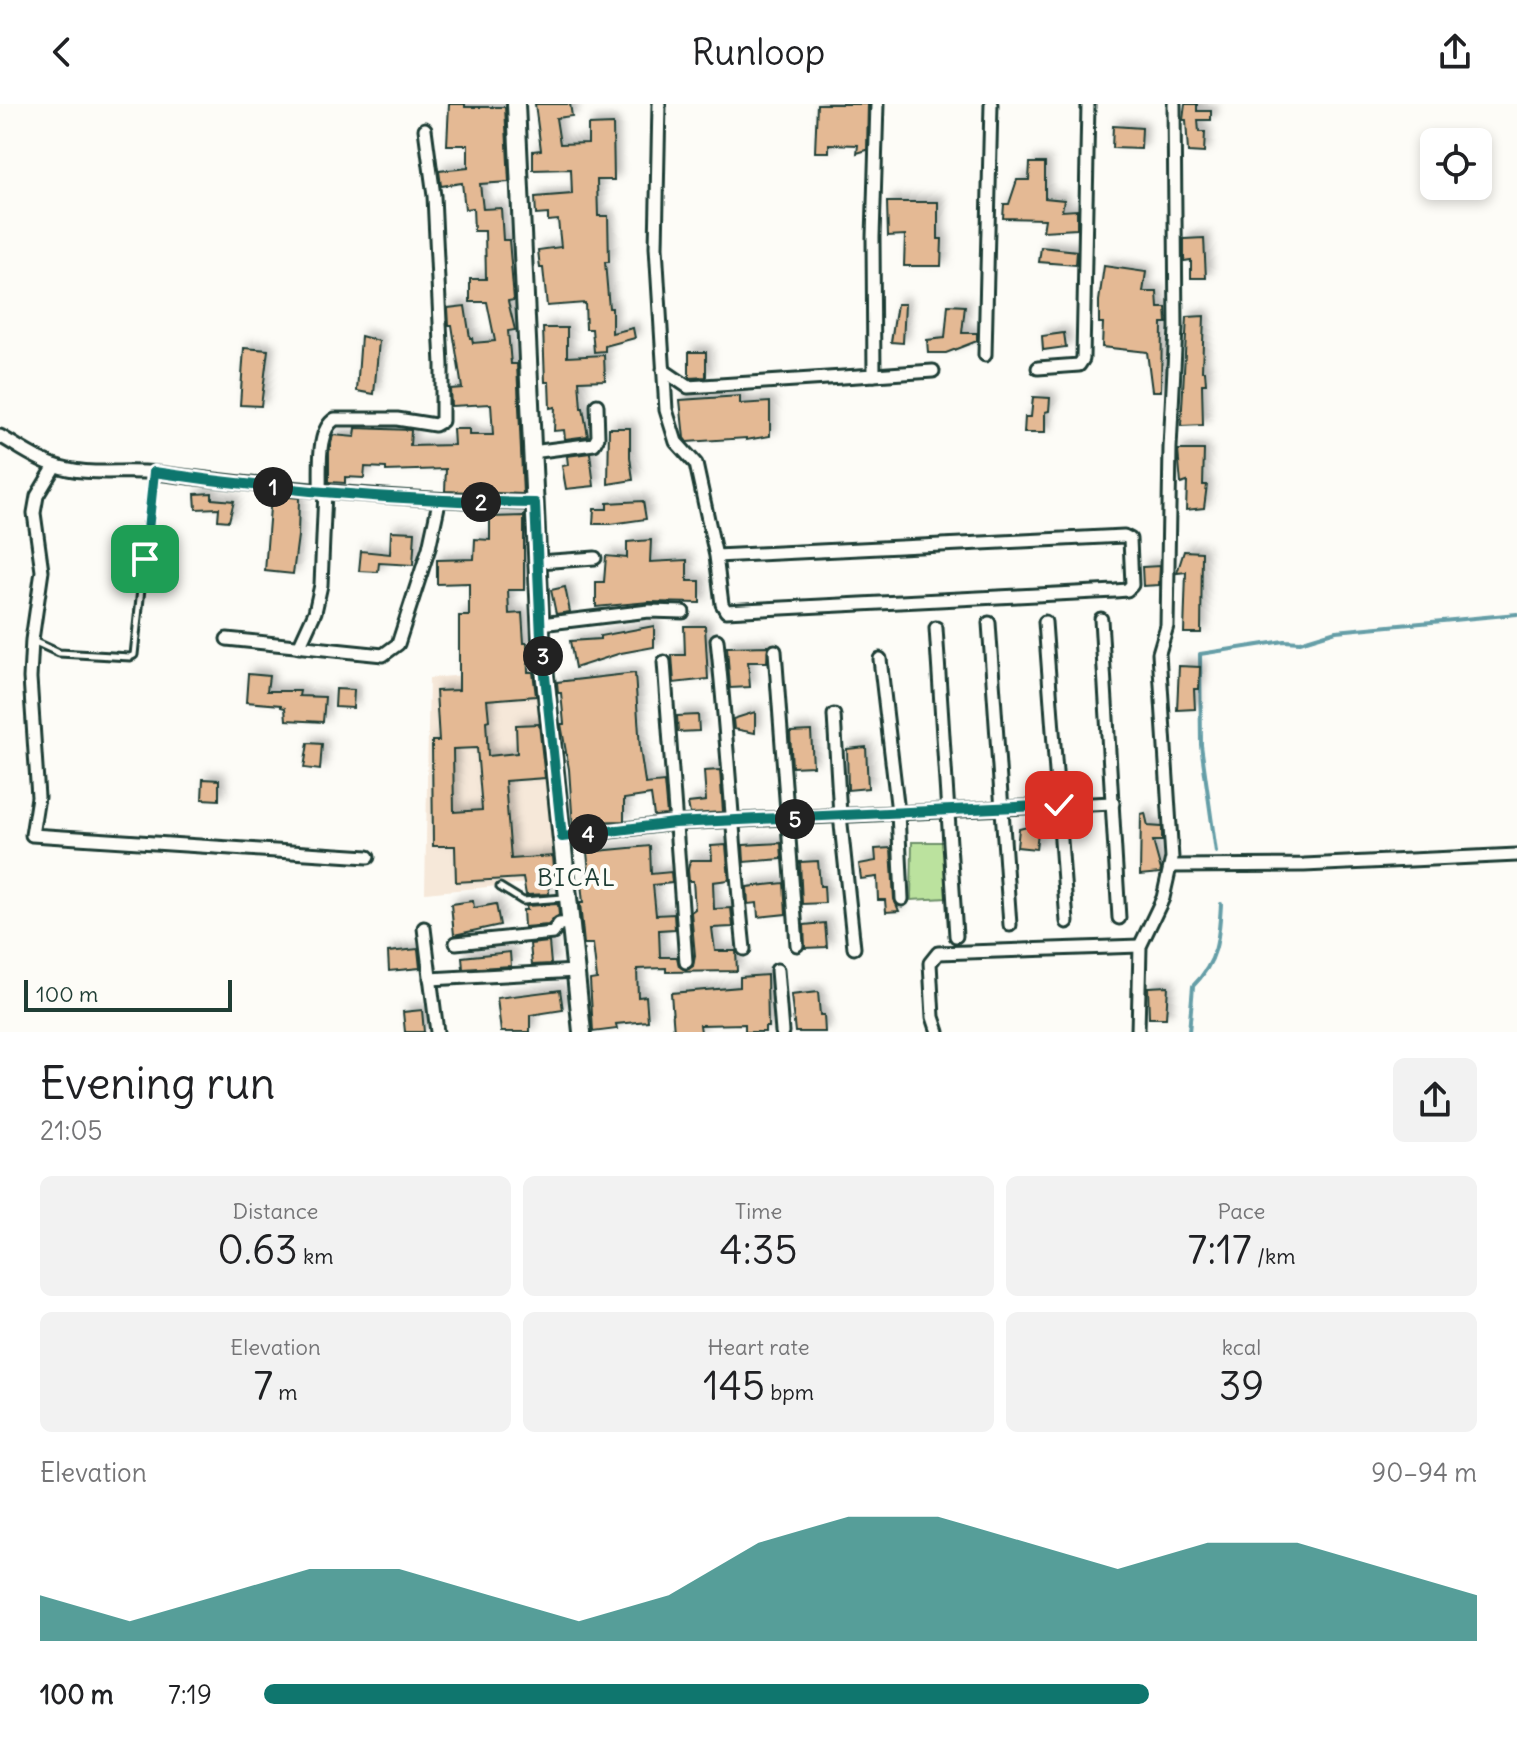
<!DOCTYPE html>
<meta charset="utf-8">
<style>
:root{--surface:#fff;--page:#f2f2f2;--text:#202124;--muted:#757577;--accent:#0f766e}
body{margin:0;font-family:Delius,sans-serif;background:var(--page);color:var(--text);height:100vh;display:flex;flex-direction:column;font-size:30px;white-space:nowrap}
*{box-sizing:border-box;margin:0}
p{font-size:26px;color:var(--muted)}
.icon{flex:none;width:44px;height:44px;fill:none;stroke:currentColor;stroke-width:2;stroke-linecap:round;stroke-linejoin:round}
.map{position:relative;height:928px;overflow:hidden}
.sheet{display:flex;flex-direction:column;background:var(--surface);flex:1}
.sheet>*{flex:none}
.controls{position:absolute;left:1420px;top:24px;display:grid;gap:16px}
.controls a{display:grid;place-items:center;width:72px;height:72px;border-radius:12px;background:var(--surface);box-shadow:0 4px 12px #0003;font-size:40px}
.scale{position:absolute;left:24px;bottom:20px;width:208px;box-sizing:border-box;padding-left:8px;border:4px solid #1f3d34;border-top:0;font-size:22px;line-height:28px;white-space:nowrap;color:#1f3d34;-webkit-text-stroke:6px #fdfcf7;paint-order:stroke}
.pin{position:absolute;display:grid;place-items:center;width:68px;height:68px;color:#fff;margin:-34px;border-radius:16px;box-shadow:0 4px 12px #0006}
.km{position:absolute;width:40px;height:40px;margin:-20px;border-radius:50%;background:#222;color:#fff;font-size:22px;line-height:40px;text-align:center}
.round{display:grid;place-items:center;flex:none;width:84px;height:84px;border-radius:12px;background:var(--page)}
.overview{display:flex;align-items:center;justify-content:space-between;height:136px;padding:0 40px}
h1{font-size:44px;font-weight:600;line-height:60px}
.figures{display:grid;grid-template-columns:repeat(3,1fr);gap:12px;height:136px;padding:8px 40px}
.figures div{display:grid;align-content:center;border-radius:12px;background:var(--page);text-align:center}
.figures b{font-size:40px;font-weight:600}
.figures small{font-size:22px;font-weight:400}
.figures p{font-size:22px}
.chart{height:224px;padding:16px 40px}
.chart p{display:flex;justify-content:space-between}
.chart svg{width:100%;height:144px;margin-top:8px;fill:var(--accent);opacity:.7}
ul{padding:0 40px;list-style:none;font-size:26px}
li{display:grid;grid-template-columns:128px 96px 1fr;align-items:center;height:60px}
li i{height:20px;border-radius:10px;background:var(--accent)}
header{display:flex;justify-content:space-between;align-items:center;height:104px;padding:0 40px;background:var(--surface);font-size:36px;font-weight:600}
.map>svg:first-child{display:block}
.built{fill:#f6e8d9}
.green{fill:#bbe29e;stroke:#6d9069;stroke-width:2}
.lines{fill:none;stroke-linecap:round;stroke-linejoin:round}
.stream{stroke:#659ea7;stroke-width:4}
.building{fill:#e4b994;stroke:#1f3d34;stroke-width:2;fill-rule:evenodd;filter:url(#shadow)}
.lane-casing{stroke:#1f3d34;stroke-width:11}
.street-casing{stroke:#1f3d34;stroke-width:17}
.secondary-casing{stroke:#1f3d34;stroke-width:22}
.lane{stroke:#fdfcf7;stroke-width:5}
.street{stroke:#fdfcf7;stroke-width:11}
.secondary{stroke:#fdfcf7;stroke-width:16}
.route-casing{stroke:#fff;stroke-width:16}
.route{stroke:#0f766e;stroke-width:10}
.labels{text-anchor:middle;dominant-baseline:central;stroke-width:8;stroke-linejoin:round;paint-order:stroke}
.quarter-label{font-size:24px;letter-spacing:2px;fill:#1f3d34;stroke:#fdfcf7}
</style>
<header><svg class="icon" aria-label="back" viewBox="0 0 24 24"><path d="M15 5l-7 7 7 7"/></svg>Runloop<svg class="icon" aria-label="share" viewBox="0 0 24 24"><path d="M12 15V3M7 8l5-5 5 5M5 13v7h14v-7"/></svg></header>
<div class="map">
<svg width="1517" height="928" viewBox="0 0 1517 928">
<defs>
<filter id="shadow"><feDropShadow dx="5" dy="-5" stdDeviation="4" flood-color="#0004"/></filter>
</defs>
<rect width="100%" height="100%" fill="#fdfcf7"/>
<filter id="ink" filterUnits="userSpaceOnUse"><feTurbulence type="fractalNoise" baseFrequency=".0125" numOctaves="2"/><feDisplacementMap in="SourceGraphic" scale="16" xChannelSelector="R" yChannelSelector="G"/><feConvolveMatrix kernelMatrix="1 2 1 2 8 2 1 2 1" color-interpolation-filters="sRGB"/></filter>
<g filter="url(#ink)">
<path class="built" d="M542 565 560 776 425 789 429 574Z"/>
<path class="green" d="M912 738H947V794L911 796Z"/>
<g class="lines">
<g class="stream">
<path d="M1216 748 1201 641 1200 550 1284 537 1300 538 1336 527 1517 510"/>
<path d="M1189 928 1193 882C1218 857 1219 834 1221 800"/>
</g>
</g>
<g class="building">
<path d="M449 0H465V3H505L509 78 480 80 483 105 501 104 503 136H509L514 196 508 197 515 226 508 227 511 260H517L523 390 445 387 446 365 386 367V364L365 363 364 374 345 373V379L329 378V348L333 331 355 333 356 324 411 326 410 342 454 341 453 325H469V331H493L491 300 451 302 450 285 462 284 452 221H449L448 204 465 202 470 234H472L473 239 495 237 487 198H470V175H486L485 127H474L473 104 465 105 462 79 441 82 439 67 468 64V41H447Z"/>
<path d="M535 0H570L572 12 556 14 560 40 588 39V21L613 20 614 76H597L598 112H608L609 158H605L609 204H612V229L633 224 635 234 605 242V247L594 248 592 225H586L585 199 547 202 543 164H540L538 146 561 143 558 116 548 117V110L536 111 535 93 572 90 571 65 533 66V47L541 46Z"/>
<path d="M817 0H868L867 46 857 49 858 41 829 40V48H815Z"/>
<path d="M1185 0H1197V7H1211V16H1198L1199 28H1205L1204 49 1188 48 1186 16H1183Z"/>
<path d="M1113 22 1142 24 1141 45 1112 44Z"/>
<path d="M1030 59H1045V94L1064 96 1062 107 1077 106V125L1043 127 1045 115 1003 114 1004 100H1009L1017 76H1029Z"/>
<path d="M887 98H938V135H942L941 162H904L905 131 888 132Z"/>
<path d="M1204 134 1206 174H1191V156L1184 157V135Z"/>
<path d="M1041 143 1077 147 1076 161 1039 158Z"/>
<path d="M1104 162 1146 168 1143 188H1157L1158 204H1166L1167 219H1162L1161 287H1152L1147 248 1102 243 1103 219H1099V197Z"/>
<path d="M897 200H905L903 239 891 238Z"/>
<path d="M948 201 965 202 962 229H977V237L946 249H928L927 236 945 234Z"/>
<path d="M1204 212 1202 267H1205L1206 280H1202L1203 321 1181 322 1187 213Z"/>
<path d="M543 224H567V253L604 251 605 276 579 277 581 304H583L588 332 565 335 564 326 554 327 555 303 550 304 549 278H545Z"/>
<path d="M1064 229 1066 243 1043 246 1042 232Z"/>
<path d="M361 232 379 237 374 290 357 287Z"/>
<path d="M244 244 268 246 261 302 240 301Z"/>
<path d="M689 248H706V273L689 274Z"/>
<path d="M740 292V300L770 298V332L746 336V334L687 338 684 334 680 296Z"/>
<path d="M1033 293 1050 294 1049 307 1045 308V329H1024L1025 313H1031Z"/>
<path d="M609 324H630V353L633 376 608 380Z"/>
<path d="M1178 346H1204L1203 381H1207L1204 404 1186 406 1187 378 1181 380Z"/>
<path d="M590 349 594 382 566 385 562 362 568 361 567 352Z"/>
<path d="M212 389V395L234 397 229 417 218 416 219 404 196 405 195 390Z"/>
<path d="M271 391 299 394 298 432 293 470 265 467Z"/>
<path d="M643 397 646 415 611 420H593L594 405H607V399Z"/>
<path d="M524 412V486H508L509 510 522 509 524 539H527L528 568H533L536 592 487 596 489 616 486 617 488 652 517 649 516 621 539 620 545 674 505 677 511 755 553 752 555 775H548L549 790 526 791 523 774 456 778 455 742H433L432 637H439L436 587 459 586V512H469V479L437 480V456L474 455 475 435 490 436V413ZM477 644 482 706 454 708 453 645Z"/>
<path d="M391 427 415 428 413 461 379 459 378 468 359 467 361 447 390 450Z"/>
<path d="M651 436 650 458 687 456V477H700V499L649 498 596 503V478H604L606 452 627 454V438Z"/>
<path d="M1184 447 1202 448 1201 529H1184L1186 468 1177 469Z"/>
<path d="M1160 462 1159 481 1143 482 1142 463Z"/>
<path d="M565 483 570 508 556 510 551 486Z"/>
<path d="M654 522V543L621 549 575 564 570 537 600 535V532Z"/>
<path d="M684 522H705L708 575 674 579 672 551H685Z"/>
<path d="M768 542 767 558H748L750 583 730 584 727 543Z"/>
<path d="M1179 562 1200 563 1199 585H1194L1195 605 1177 606Z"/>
<path d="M635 569 640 645 645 678V680L664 678 667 711 654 712 651 691 624 695V717L585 718V722L573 723 569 665 561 620H564L561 589H558L557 578Z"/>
<path d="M248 570 269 572 267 587H300L299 592 325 593 323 618 286 616 285 604 281 603V601L246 598Z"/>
<path d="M336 585 354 586 353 604 335 603Z"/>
<path d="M755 608V629L734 625 733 615Z"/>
<path d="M698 611 699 627 678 628 677 612Z"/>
<path d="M811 627 813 662 792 663 790 628Z"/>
<path d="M308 639 322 640 320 666 304 664Z"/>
<path d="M866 643 868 684 848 686 847 645Z"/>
<path d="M720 666 723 708 690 710 688 699 706 697 704 667Z"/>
<path d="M203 675 219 676V696L202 695Z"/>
<path d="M1145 709 1148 722 1162 723V737H1153L1161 766 1160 769 1140 771 1141 710Z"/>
<path d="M1039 720 1036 745 1017 743 1019 725Z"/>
<path d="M781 739 782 755 744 758 743 741Z"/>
<path d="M726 741 729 776 713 778 714 805 731 804 733 823 712 824 715 847H736L737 867 666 868V864L637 865 638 893 646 892 648 917 616 920 617 925 593 928 590 876 597 875 593 840H584L580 799H583L581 779H590L587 748 650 742 651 770 671 768 672 779 653 781 656 811 674 810 675 825 659 826 660 853H677L679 862 686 866 693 862 695 852 691 808 695 805 693 777H689L688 766 690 756H712L711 742Z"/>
<path d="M891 744 894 795 899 807 886 808 885 796H878L877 773 861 775 859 760 876 757 875 745Z"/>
<path d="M818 757 820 782H824L825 799 802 800 800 758Z"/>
<path d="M784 779 786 810 758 813 757 799 748 800 747 783Z"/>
<path d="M473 797 474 804 496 800 500 821 454 831 451 800Z"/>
<path d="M558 800 559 811 548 821 524 823 523 806H527L526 802Z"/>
<path d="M825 819 827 843 805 844 804 821Z"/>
<path d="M549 838 551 860 532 861 530 840Z"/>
<path d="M418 845 420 864 389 867 388 848Z"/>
<path d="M510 848 511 862 463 865 462 853Z"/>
<path d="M767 871 768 923H765V928H745V920L700 921 701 928H674L671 889 740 883V873Z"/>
<path d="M1168 882 1166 914H1149L1148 883Z"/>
<path d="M560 886 563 906 530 911V928H501L497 894Z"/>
<path d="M818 888 820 911H824L825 928H795L791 891Z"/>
<path d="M422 906 424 928H405L403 908Z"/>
</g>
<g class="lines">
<g class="lane-casing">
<g id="lane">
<path d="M33 537 59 549 130 553 134 551 153 371"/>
<path d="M500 783 523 797 564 794"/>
</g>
</g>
<g class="street-casing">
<g id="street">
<path d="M659 0 656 143 666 306 676 338 696 360 716 452 722 500 726 507 1115 487 1127 486 1132 481 1130 435 1124 432 716 452"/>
<path d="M985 251 991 0"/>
<path d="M1038 264 1079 261 1083 255 1088 0"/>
<path d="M663 266 688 283 874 271 873 133 877 0"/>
<path d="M874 271 933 267"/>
<path d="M0 332C18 342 35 355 54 361 86 373 124 365 157 369 283 385 409 397 535 399"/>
<path d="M532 348 594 340 598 333 597 301"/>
<path d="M55 362 37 392 34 409 42 467 32 536 30 574 38 693 32 731 368 753"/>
<path d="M320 386C321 365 316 327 335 315H397L435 321 442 317V261L434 92 425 25"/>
<path d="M539 458 595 454"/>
<path d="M1101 515 1119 814"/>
<path d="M1045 518 1067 818"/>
<path d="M989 519 1010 821"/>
<path d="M541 520 649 507 683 508"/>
<path d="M936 524 956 832"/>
<path d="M227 535 383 551 398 540 429 444 439 398"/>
<path d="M717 536C728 639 733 742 744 845"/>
<path d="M299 543 315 508 321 481 325 387"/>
<path d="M775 547 797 841"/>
<path d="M880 555 898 708 902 795"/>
<path d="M664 558 686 858"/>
<path d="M834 611 840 711 854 844"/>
<path d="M562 733 674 719 1113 699"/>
<path d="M1172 762 1304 761 1517 751"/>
<path d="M424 824 437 928"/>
<path d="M456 839 553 829 559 820 572 819"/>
<path d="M777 866 782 928"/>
<path d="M430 875 576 867"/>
<path d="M938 928 933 913 930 859 938 849 1140 842"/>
<path d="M1138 928 1140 842 1163 794 1172 754 1159 549 1167 522 1170 344 1176 224 1174 0"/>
</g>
</g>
<g class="secondary-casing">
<path id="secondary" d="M516 0 541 534 582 928"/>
</g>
<use href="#lane" class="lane"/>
<use href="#street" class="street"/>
<use href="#secondary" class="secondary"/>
</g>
</g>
<g class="lines" filter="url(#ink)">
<g class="route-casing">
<path id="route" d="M145 455 154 368C280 387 408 397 535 399L541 534 562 733 674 719 1059 701"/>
</g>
<use href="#route" class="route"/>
</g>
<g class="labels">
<g class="quarter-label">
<text x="577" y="773">BICAL</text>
</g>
</g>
</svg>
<div class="controls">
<a><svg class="icon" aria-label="locate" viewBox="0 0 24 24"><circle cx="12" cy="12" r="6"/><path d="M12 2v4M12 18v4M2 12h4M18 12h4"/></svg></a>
</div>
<div class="scale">100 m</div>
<div class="pin" style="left:145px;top:455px;background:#1e9e55"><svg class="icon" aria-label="arrive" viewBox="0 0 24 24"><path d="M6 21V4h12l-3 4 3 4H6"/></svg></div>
<div class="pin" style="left:1059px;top:701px;background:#d93025"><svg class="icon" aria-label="check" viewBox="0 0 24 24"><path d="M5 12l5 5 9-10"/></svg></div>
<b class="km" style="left:273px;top:383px">1</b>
<b class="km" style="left:481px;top:398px">2</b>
<b class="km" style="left:543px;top:552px">3</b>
<b class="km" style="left:588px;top:730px">4</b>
<b class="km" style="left:795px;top:715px">5</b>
</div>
<section class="sheet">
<div class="overview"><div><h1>Evening run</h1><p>21:05</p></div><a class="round"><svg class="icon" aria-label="share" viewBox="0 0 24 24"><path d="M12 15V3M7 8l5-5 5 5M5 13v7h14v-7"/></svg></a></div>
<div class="figures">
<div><p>Distance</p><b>0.63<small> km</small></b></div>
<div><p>Time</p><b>4:35</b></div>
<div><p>Pace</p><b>7:17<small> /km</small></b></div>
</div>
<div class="figures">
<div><p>Elevation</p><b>7<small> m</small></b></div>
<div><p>Heart rate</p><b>145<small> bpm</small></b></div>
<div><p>kcal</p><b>39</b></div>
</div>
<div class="chart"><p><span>Elevation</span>90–94 m</p>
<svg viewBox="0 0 160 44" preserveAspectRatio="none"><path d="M0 44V30L10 38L20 30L30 22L40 22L50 30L60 38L70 30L80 14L90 6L100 6L110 14L120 22L130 14L140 14L150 22L160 30V44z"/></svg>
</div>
<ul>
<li><b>100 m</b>7:19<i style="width:73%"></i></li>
</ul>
</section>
